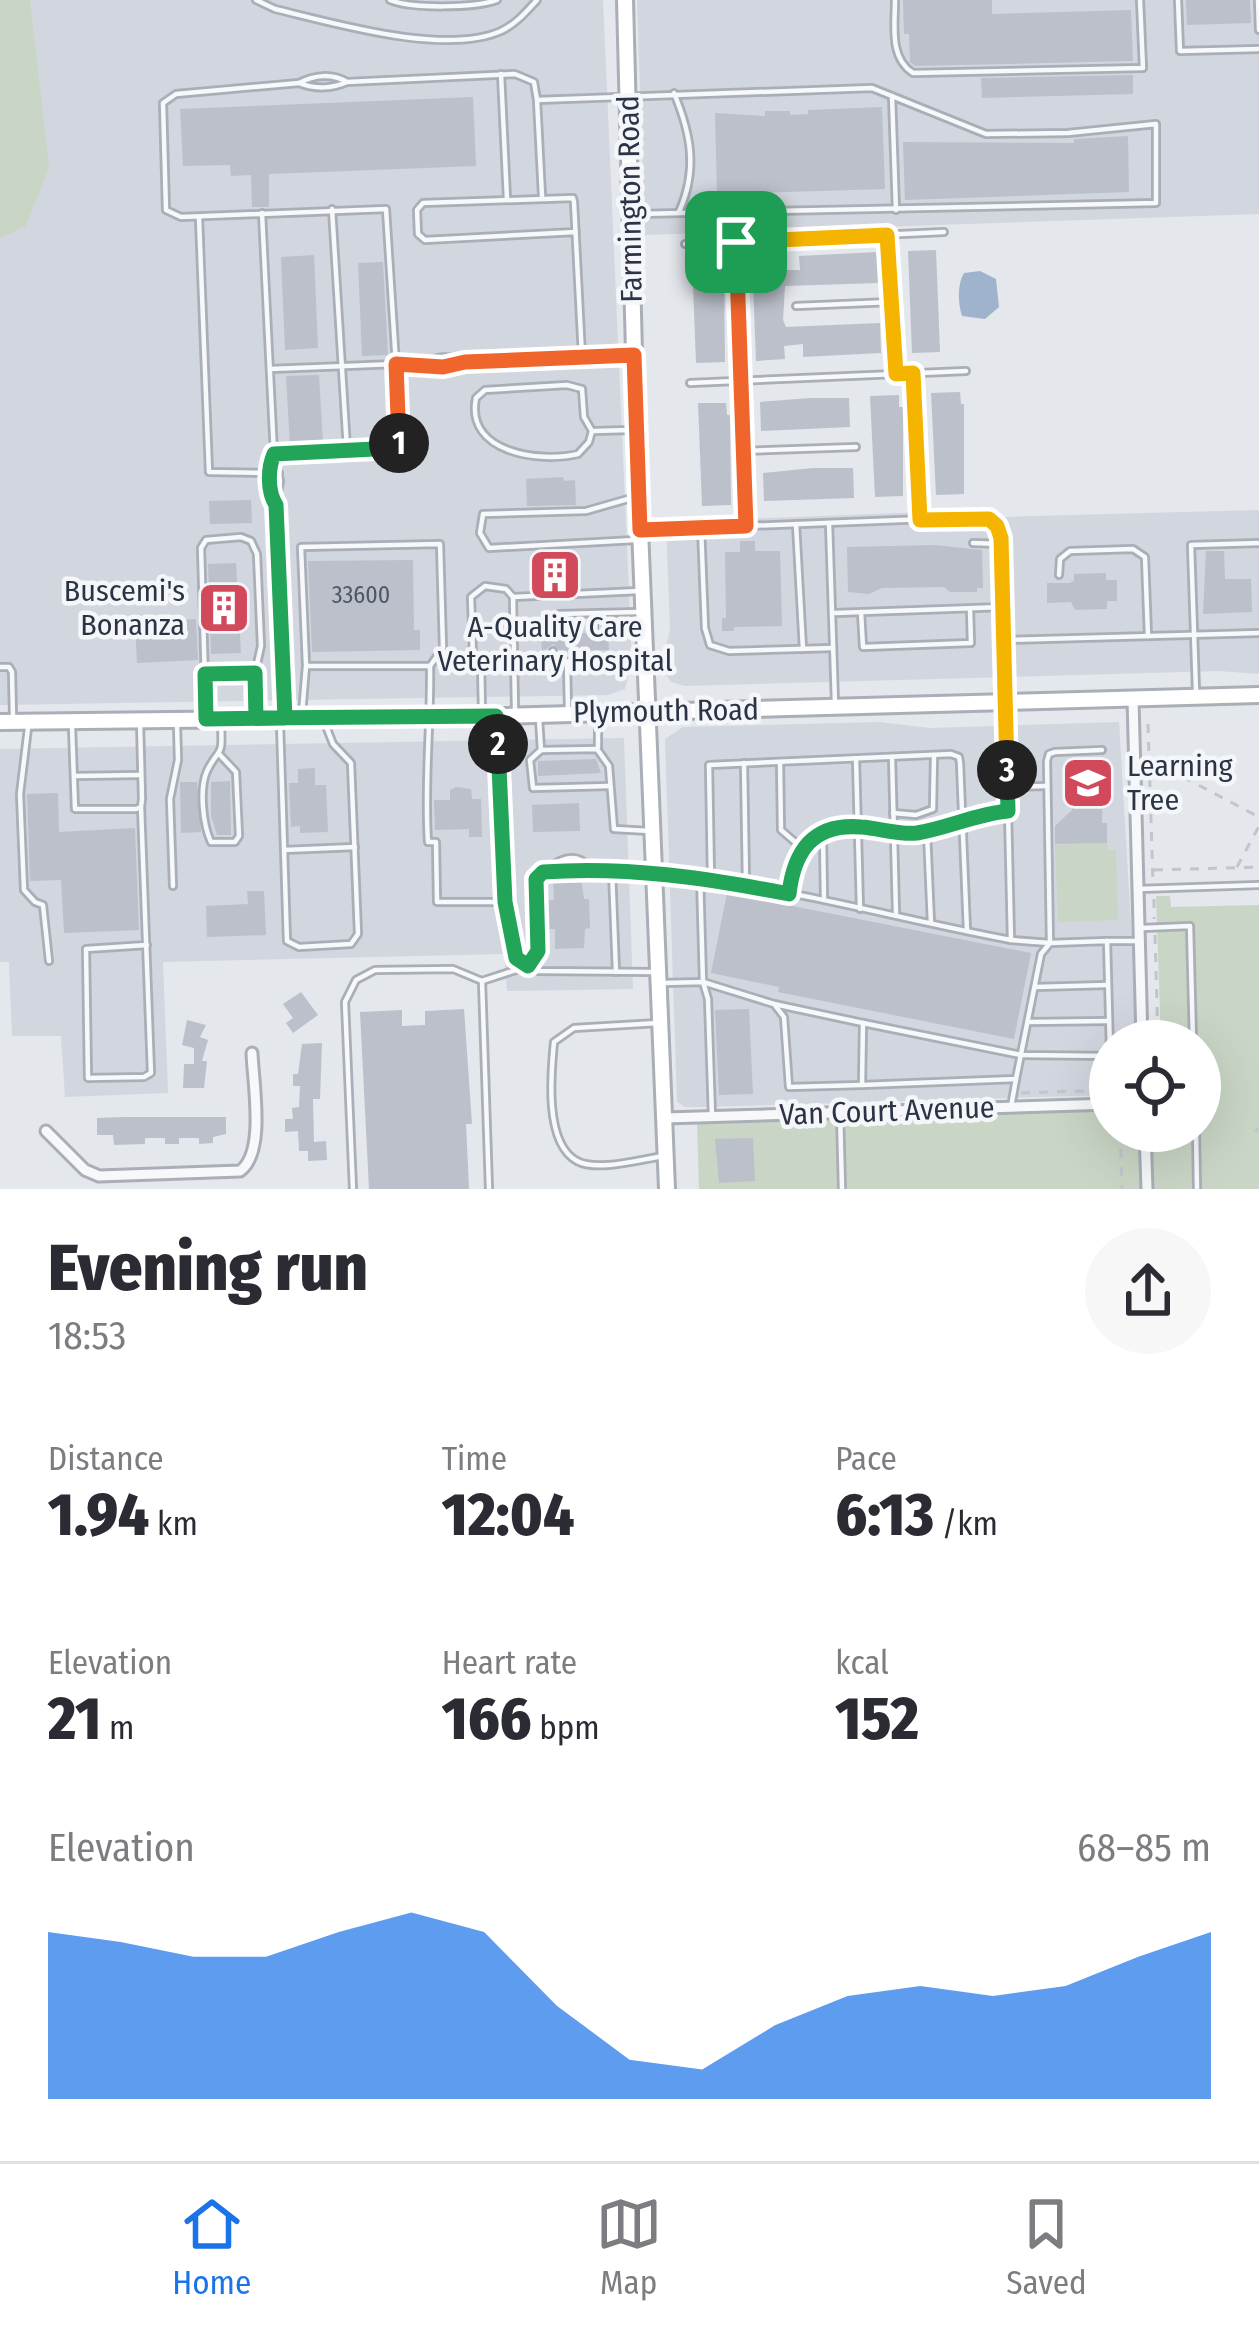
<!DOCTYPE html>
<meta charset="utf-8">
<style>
:root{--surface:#fff;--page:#f7f7f7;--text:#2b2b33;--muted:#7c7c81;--line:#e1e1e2;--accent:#1a73e8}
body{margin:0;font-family:"Fira Sans Condensed",sans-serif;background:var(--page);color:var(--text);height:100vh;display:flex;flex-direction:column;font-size:45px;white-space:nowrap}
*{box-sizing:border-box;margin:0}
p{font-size:39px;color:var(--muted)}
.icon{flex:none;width:66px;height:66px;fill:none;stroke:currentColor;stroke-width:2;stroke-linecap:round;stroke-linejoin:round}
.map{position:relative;height:1189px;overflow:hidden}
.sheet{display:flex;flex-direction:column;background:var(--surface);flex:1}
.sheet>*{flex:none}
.buttons{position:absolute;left:1089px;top:1020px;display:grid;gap:24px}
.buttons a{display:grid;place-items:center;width:132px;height:132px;border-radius:50%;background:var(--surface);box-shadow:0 12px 48px #0002;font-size:60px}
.pin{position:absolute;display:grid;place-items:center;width:102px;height:102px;color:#fff;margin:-51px;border-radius:24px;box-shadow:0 6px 18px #0006}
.km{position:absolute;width:60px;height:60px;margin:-30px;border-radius:50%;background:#222;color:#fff;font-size:33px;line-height:60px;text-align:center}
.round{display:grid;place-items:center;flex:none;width:126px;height:126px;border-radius:63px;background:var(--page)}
.head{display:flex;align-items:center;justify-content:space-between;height:204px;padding:0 48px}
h1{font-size:66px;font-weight:800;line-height:90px}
.stats{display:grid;grid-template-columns:repeat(3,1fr);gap:18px;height:204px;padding:12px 48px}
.stats div{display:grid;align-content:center}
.stats b{font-size:60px;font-weight:800}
.stats small{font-size:33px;font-weight:400}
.stats p{font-size:33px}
.chart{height:336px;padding:24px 48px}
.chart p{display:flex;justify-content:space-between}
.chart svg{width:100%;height:216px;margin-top:12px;fill:var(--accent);opacity:.7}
.menu{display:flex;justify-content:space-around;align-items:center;height:168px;border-top:3px solid var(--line);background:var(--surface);font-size:33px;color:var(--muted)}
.menu a{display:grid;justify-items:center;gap:6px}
.menu .current{color:var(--accent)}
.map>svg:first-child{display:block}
.built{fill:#d2d6de}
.green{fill:#c9d6c5}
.water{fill:#9fb4cc}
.building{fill:#bbc0ca}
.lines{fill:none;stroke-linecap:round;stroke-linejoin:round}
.lane-casing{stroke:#a9aeb7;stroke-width:10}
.street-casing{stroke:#a9aeb7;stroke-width:15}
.secondary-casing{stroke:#a9aeb7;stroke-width:20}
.path{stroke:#c2c5cb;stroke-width:3;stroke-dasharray:9 9;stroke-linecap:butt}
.lane{stroke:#f7f8fa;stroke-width:4.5}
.street{stroke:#f7f8fa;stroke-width:9}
.secondary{stroke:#fff;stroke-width:14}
.split-1-casing{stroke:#fff;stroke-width:24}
.split-2-casing{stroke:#fff;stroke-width:24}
.split-3-casing{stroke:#fff;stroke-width:24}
.split-4-casing{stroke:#fff;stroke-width:24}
.split-1{stroke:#f0652b;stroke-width:15}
.split-2{stroke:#22a559;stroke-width:15}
.split-3{stroke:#22a559;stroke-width:15}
.split-4{stroke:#f5b400;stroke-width:15}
.labels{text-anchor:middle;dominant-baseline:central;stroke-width:9;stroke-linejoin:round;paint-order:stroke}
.number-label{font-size:24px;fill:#4f5766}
.street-label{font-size:30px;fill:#2b3445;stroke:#f4f6f9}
.poi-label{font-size:30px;fill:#2b3445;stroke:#f4f6f9;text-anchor:end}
</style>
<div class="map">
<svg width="1259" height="1189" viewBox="0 0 1259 1189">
<rect width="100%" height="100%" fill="#e4e7ec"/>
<g class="built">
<path d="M0 0H603L632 661 625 689 608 695 0 705Z"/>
<path d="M637 0H1259V214L645 235Z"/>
<path d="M978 510 1000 517 1259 510V674L1219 671 685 686 671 682 665 673 663 662 670 629 666 522Z"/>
<path d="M880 722 930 728 1119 722 1138 1041H1110V1095L701 1107H685L677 1102 665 739 683 727Z"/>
<path d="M624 738 633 989 507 991 504 954 163 962 168 1093 65 1097 61 1036H12L9 962H0V749Z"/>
</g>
<g class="green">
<path d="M0 0H30L49 167 26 226 0 238Z"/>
<path d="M1107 843 1108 850H1116L1118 920 1058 922 1055 845Z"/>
<path d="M1156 896H1170L1171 907 1259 905V1189H699L697 1123 1110 1110V1131H1200V1041H1161Z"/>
</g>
<path class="water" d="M980 271 996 279 999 307 985 319 962 316C958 304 957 284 964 273Z"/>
<g class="building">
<path d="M903 0H992V14L1131 10 1133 61 915 66 910 62 909 34H904Z"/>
<path d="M1186 0H1250L1251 23 1187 25Z"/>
<path d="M1133 75V94L982 98 981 78Z"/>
<path d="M473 97 476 166 269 174V207H252L251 175 231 176 230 165 183 166 180 109Z"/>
<path d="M882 107 885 189 717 194 715 113 765 116V111H790V115L808 114V110Z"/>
<path d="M1128 136 1129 192 905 200 903 142 1074 143V139Z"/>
<path d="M936 250 940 352 912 353 908 251Z"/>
<path d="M877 252 878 283 785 286 783 320 786 327 880 323 881 353 803 357V344L784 346 785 359 756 361 752 259 780 258 781 270H800L799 256Z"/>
<path d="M314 255 318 348 285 350 281 257Z"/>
<path d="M720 260 721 273 724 272 725 362 696 363 692 261Z"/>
<path d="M383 262 388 355 362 356 358 263Z"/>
<path d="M319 375 323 443 290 445 286 376Z"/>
<path d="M960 392 961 404H964V494L936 495 931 393Z"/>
<path d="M899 395V407H903V496L875 497 870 396Z"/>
<path d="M810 398H849L850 427 761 431 760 402Z"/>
<path d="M698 403H726L727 415H730L731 505 702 506Z"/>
<path d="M813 468H853L854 498 764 501 763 473Z"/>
<path d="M563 477 564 481 575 480 576 505 527 506 526 479Z"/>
<path d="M251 500 252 523 210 524 209 501Z"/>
<path d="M740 541H755V551H780L782 626 734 627V631H722V618H726L725 552H740Z"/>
<path d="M935 545 982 550 983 588H977V592H950L944 587 882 588 869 594 848 592 847 547Z"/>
<path d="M1206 551H1224L1225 579H1251L1252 612 1203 614Z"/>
<path d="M413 560 414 630H420V650L312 652 308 561Z"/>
<path d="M236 563 241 653 211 654 208 564Z"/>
<path d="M580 565V584L531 585V567Z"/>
<path d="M1106 573V580H1117V601H1107V609L1075 610 1071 602 1047 603V583H1069L1074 581V574Z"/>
<path d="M196 619 198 660 137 663 135 622Z"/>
<path d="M574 620V633H587L595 640 601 633 608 632 609 650 560 651 553 644 542 652 541 634 556 640 560 622Z"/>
<path d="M596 759 601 773 538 776V761Z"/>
<path d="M1104 761 1102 823H1107V843L1055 844V826L1072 810 1071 762Z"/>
<path d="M315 768V785H326L328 832 300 833V826L291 827 289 783H298V769Z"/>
<path d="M230 781 231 835H217L211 816V782Z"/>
<path d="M180 782H197L201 832 181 833Z"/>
<path d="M456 787 471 789 472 799H481L482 837H469V829L435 830 434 800H450V790Z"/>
<path d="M58 793 59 832 135 828 139 930 64 933 61 880 30 881 27 794Z"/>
<path d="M579 803 580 831 533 832 532 805Z"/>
<path d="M581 879 584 899H589L590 928 585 929 584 948 555 949V929H548L547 900H554L553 880Z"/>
<path d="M247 891H264L266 935 207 937 206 906 248 904Z"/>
<path d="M727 893 1031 953 1014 1039 778 992 779 987 711 973Z"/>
<path d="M301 992 318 1015 293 1033 286 1023 293 1018 283 1004Z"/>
<path d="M464 1009 472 1124H466L469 1189H369L360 1012 402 1010V1026L425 1025V1011Z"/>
<path d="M749 1009 753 1094 719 1095 715 1010Z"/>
<path d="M187 1020 206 1025 200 1037 208 1040 202 1061H207L204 1088H183L184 1064H194V1048L182 1045Z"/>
<path d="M322 1043 320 1099H313L314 1142 326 1141 327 1160 308 1161V1151H299L298 1131 285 1132V1119H293L292 1108 299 1107 300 1086H293V1074H298L302 1044Z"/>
<path d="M124 1117H226V1134L213 1137V1143L199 1144V1138H179V1144H165V1138H145V1144L114 1145 113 1135H97V1118Z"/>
<path d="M753 1138 755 1181 719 1183 715 1139Z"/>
</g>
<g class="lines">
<g class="lane-casing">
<g id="lane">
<path d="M256 0 275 9C334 23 444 56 501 31 516 24 526 12 537 0"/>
<path d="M390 0C411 9 475 8 497 0"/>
<path d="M895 0C895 25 889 58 913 73L1143 68 1140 0"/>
<path d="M1178 0 1180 51 1259 49"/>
<path d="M1258 0 1259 30"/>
<path d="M501 74 507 199"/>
<path d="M347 82C332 73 314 75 299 83 314 89 332 89 347 82L515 74 534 82 537 100 872 88 986 134 1068 133 1156 124V203L636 214"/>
<path d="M299 83 176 94 163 103 166 210 181 217 386 209 396 364 443 367 465 361C449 355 436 356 421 364"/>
<path d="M674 93C691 134 698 170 679 212"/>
<path d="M892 96 896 210"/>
<path d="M537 100 542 196"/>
<path d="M332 209 347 449"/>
<path d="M262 213 274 454 398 446 396 364 270 369"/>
<path d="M199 218 209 472 279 473"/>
<path d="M576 232 425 240 418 234 417 210 423 203 573 198 574 202 582 356"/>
<path d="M887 235 896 373"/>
<path d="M736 242 745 524"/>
<path d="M685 244 944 232"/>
<path d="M796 306 891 302"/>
<path d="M465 361 633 355"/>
<path d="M913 373 919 520"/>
<path d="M690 383 966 371"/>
<path d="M567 385 582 389 584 417 592 431 589 442 578 454C540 463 465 453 476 398L485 390Z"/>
<path d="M594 431 630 430"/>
<path d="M743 451 856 447"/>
<path d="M635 497 586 511 483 514 480 533 489 548 635 540"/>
<path d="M276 505C267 491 267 468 274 454L280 481 276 505 284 713"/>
<path d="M829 523 835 703"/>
<path d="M796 524 803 649"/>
<path d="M701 527 705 628 710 645 729 651 833 648"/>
<path d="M973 543 1001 544"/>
<path d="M1059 575 1060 559 1070 551 1133 549 1145 557 1148 636"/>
<path d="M513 597 639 591"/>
<path d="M861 612 863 647 971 643 970 609"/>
<path d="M835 613 1003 607"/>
<path d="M594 614V633"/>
<path d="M553 634 552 621 559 614 638 612"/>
<path d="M1004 640 1259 633"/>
<path d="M553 651 556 660C585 666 613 657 642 655"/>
<path d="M481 662 511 660"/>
<path d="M567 662 568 710"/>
<path d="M306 665 301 547 440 544 443 648 430 666"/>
<path d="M0 667H9L12 672 13 717"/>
<path d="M205 674 253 673"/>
<path d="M1196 691 1191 545 1259 543"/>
<path d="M482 713 481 662 473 656 471 597 485 586 506 589 513 597 515 709"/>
<path d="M302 714 306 666H430C431 725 424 783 428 842H436L437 902H505L497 722"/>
<path d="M206 715 201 548 206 540 241 537 251 541 257 554 261 646 255 673 256 713"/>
<path d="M539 719 541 750 597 749 609 766 614 829 650 831"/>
<path d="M280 724 287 941 299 947 351 944 358 934 351 763 333 744 324 721"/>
<path d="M72 727 75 809H136L141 807 142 799 140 722"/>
<path d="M28 728 20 794 24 890 35 902 43 905 49 961"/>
<path d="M598 747V716"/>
<path d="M541 750 530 760 533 788 610 786"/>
<path d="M1102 750 1055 752 1049 754 1047 761 1050 943 1107 941 1110 1051"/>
<path d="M220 755 236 772 239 836 235 842H211C203 825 199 789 207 771 219 746 223 760 221 725"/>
<path d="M892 757 896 913"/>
<path d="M856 759 860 909"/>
<path d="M780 762 781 830 802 848"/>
<path d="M744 763 746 883"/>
<path d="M74 776 140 775"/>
<path d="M1007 787 1047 786"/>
<path d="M141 807 151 1073 144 1077 88 1078 86 949 147 945"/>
<path d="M893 813 916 815 933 809 934 755"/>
<path d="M927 833 931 923"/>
<path d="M823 834 824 900"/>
<path d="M284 850 355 847"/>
<path d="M612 871 616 972"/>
<path d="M543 872C558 860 575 850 589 867"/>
<path d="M700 876 703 982 774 1004 863 1023 862 1085 1016 1079 1041 954 1050 943 1011 940"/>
<path d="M711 878 709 765 951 754 959 757 960 763 967 931"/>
<path d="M173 886 170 799 178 760 177 725"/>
<path d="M1138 889 1259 885"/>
<path d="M789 894C794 851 813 823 861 827 879 829 898 835 917 833 948 828 976 814 1008 811"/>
<path d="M505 902 516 958 538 971 653 972"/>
<path d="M1142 928 1190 926 1193 1041"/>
<path d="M1107 941H1138"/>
<path d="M482 981 489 1189"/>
<path d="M664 983 703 982 708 999 712 1116"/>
<path d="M1035 987 1107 985"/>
<path d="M774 1004 784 1017 789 1087 862 1085"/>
<path d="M1028 1022 1109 1021"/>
<path d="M658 1023 574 1028 554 1042C551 1073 544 1143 577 1161 598 1172 641 1159 664 1156"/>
<path d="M863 1023 1021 1055 1110 1056"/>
<path d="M1011 1107 1016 1079"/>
<path d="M840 1112 842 1189"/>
<path d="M1196 1131 1197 1189"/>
<path d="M353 1189 345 1002 356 980 375 970 453 969 482 981 528 966 538 951 537 879 543 872C702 861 856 911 1011 940L1004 640 997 526 977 517 646 530"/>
</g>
</g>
<g class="street-casing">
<g id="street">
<path d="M1133 699 1142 1041"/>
<path d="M665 1118 1110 1104"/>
<path d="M46 1131 85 1170 99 1176 240 1171C266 1153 253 1083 252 1053"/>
<path d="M1145 1131 1147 1189"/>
</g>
</g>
<g class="secondary-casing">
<g id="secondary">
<path d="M625 0 636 431 667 1189"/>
<path d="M0 722 497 716 1259 695"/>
</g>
</g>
<g class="path">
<path d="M1148 724 1153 883"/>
<path d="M1151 760 1259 817"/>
<path d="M1237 867 1259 826"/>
<path d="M1154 870 1259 867"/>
<path d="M1154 899V919"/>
<path d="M1155 935 1158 1041"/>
<path d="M1021 1093 1110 1090"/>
<path d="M1120 1131 1122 1189"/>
<path d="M1255 1132 1259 1128"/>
</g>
<use href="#lane" class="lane"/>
<use href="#street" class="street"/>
<use href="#secondary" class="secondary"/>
</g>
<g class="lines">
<g class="split-1-casing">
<path id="split-1" d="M399 443 396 364 443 367 465 362 634 355 640 530 746 526 736 242"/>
</g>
<g class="split-2-casing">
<path id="split-2" d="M399 443 395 448 274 454C268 468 267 491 276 505L285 718 206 719 205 674 255 673 256 718C336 717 416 716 496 716L498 744"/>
</g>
<g class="split-3-casing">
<path id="split-3" d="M498 744 505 902 516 958 528 966 538 951 536 879 543 872C627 866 707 878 789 894 794 851 813 823 861 827 879 828 898 835 917 833 948 828 976 814 1008 811L1007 770"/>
</g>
<g class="split-4-casing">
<path id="split-4" d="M736 242 887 235 896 374 913 373 920 520 989 519 997 526 1001 538 1007 770"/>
</g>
<use href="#split-1" class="split-1"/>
<use href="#split-2" class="split-2"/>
<use href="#split-3" class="split-3"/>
<use href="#split-4" class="split-4"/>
</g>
<defs>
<g id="building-square" transform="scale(2.7)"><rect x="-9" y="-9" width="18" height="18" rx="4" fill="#d1495b" stroke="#f4f6f9"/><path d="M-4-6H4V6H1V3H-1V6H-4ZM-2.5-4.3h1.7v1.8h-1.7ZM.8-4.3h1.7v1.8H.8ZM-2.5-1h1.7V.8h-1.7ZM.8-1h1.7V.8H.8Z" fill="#fff"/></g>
<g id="school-square" transform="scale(2.7)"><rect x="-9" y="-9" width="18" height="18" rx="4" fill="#d1495b" stroke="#f4f6f9"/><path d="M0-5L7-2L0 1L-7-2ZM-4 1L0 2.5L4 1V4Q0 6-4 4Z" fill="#fff"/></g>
</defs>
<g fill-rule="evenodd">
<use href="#building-square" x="555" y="575"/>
<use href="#building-square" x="224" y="608"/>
<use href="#school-square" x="1088" y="783"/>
</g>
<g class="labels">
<g class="number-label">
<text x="361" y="595">33600</text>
</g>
<g class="street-label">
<text transform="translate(630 199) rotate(-91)">Farmington Road</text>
<text transform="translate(666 711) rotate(-1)">Plymouth Road</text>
<text transform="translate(887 1111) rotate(-2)">Van Court Avenue</text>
</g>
<g class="poi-label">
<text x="185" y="591">Buscemi's<tspan x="185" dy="34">Bonanza</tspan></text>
<text x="555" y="627" text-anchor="middle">A-Quality Care<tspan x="555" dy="34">Veterinary Hospital</tspan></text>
<text x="1127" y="766" text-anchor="start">Learning<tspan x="1127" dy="34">Tree</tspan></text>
</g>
</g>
</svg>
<div class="buttons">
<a><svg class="icon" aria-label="locate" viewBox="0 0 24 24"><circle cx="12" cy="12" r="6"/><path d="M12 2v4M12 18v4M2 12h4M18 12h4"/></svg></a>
</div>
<div class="pin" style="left:736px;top:242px;background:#1e9e55"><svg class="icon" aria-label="arrive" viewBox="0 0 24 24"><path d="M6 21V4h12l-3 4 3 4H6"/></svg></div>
<b class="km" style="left:399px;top:443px">1</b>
<b class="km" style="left:498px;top:744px">2</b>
<b class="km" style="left:1007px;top:770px">3</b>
</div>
<section class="sheet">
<div class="head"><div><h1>Evening run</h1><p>18:53</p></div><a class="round"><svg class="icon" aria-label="share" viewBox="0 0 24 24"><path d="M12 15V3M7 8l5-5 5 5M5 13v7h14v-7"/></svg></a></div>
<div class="stats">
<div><p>Distance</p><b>1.94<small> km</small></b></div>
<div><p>Time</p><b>12:04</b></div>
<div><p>Pace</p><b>6:13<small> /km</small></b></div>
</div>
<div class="stats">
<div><p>Elevation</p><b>21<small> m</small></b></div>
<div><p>Heart rate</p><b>166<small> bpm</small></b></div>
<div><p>kcal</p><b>152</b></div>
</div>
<div class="chart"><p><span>Elevation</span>68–85 m</p>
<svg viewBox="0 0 160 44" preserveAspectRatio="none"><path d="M0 44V10L10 12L20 15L30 15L40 10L50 6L60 10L70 25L80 36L90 38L100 29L110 23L120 21L130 23L140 21L150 15L160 10V44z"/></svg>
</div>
</section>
<nav class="menu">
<a class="current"><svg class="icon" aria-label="home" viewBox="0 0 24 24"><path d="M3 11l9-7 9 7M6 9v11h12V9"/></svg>Home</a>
<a><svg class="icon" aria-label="map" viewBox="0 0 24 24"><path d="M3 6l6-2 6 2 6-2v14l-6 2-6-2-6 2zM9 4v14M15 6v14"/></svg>Map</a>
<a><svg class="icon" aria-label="saved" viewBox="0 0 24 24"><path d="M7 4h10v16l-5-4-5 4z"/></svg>Saved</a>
</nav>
